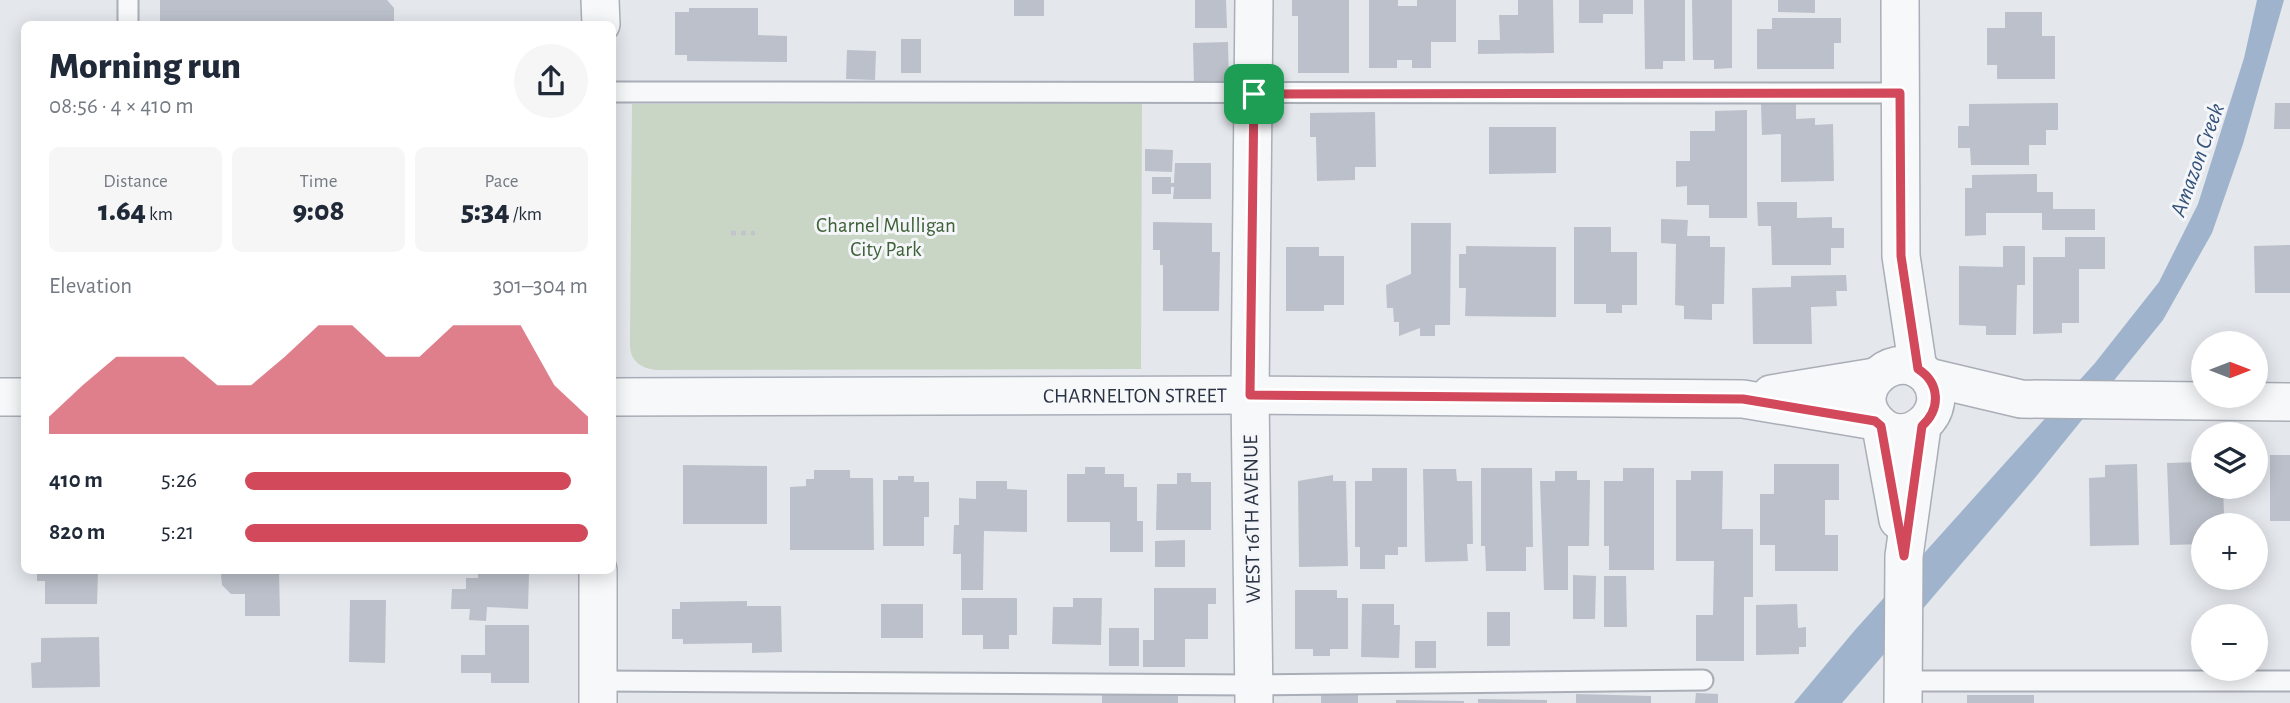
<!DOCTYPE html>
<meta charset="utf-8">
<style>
:root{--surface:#fff;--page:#f6f6f7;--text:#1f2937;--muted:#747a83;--accent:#d1495b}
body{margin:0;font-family:"Alegreya Sans",sans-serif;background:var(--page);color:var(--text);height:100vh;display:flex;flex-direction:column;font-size:26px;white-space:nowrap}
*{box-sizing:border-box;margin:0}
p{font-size:23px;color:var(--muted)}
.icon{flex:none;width:38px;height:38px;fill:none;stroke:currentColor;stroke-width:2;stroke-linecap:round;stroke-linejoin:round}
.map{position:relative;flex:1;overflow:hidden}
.drawer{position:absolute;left:21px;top:21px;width:595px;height:553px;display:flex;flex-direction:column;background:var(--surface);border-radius:10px;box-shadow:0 4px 18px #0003}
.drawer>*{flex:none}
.needle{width:46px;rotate:90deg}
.controls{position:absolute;left:2191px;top:331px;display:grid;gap:14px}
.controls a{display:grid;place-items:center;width:77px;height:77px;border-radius:50%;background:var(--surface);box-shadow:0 4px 18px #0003;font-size:35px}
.pin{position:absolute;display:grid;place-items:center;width:60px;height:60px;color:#fff;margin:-30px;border-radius:14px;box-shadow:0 4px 10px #0006}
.round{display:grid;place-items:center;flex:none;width:74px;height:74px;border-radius:37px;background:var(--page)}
.head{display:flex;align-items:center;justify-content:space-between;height:119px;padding:0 28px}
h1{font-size:38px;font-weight:800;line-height:52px}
.metrics{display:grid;grid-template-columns:repeat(3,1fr);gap:10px;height:119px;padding:7px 28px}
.metrics div{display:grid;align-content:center;border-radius:10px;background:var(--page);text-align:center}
.metrics b{font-size:30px;font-weight:800}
.metrics small{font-size:19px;font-weight:400}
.metrics p{font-size:19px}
.chart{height:196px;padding:14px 28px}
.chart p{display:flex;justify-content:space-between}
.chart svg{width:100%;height:126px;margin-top:7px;fill:var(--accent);opacity:.7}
ul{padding:0 28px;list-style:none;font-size:23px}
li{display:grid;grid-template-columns:112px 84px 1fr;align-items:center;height:52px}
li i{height:18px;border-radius:9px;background:var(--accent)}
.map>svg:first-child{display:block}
.green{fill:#c9d6c5}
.water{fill:#9fb4cc}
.building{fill:#bbc0ca}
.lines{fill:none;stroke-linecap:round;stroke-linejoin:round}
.lane-casing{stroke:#a9aeb7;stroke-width:23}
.street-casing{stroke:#a9aeb7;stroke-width:40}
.path{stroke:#c2c5cb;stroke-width:4.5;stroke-dasharray:5 5;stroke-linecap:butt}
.lane{stroke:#f7f8fa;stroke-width:19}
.street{stroke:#f7f8fa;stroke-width:37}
.route-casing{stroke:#fff;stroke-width:14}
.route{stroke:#d1495b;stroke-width:9}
.labels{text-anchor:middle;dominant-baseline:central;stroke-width:6;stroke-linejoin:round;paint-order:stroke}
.park-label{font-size:21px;fill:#3f6138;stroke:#f4f6f9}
.street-label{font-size:21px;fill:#2b3445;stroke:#f4f6f9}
.water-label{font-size:23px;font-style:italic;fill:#34527a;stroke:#f4f6f9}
</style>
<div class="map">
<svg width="2290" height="703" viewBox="0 0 2290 703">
<rect width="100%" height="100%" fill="#e4e7ec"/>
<path class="green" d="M632 104H1142L1141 369 656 370C641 368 631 362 630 346Z"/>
<path class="water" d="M2257 0H2284L2243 144 2212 233 2163 320 2034 479 1842 703H1794L1855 630 2095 363 2159 282 2198 204 2244 58Z"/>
<g class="building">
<path d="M160 0H387L394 8V24H160Z"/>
<rect x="1014" y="0" width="30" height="16"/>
<path d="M1195 0H1226L1227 28H1195Z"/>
<path d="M1292 0H1349V73H1298V16H1292Z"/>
<path d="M1369 0H1398V6H1417V0H1456V42H1431V68H1412V60H1397V68H1369Z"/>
<path d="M1518 0H1553L1554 53 1478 54V40H1500L1499 15H1518Z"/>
<path d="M1579 0H1633V14H1603V23H1579Z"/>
<path d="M1644 0H1685V61H1663V69H1645Z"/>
<path d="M1692 0H1732V68L1714 69V60H1693Z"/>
<path d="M1778 0H1815V13L1778 12Z"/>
<path d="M689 8H758V35L787 36V62L687 61V55H675V12H689Z"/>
<path d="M2005 12H2042V36H2055V79H1997V65H1987V28H2005Z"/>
<path d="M1772 18H1841V43H1834V69H1757V29H1772Z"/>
<rect x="901" y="39" width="20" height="34"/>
<path d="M1228 42 1229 84 1194 85 1193 43Z"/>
<path d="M847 50 876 51 875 80 846 79Z"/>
<path d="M2058 103V130H2046V145H2029V165H1971L1970 148H1958V126H1969V104Z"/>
<path d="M2275 103H2290V129H2274Z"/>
<path d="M1761 104H1796V119L1815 118V125L1833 124 1834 181 1781 182V134L1762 135Z"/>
<path d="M1747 110V218H1709V205H1687V186L1676 187V161H1690V131H1715V111Z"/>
<path d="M1375 112 1376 167H1355V180L1317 181 1316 137H1310V113Z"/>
<path d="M1489 127H1556V173L1489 174Z"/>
<path d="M1145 149 1173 150 1172 172 1145 171Z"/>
<path d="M1175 163H1211V199H1173L1174 187H1171V194H1152V177H1171V183H1174Z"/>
<path d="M2037 174V192H2053V209H2095V230H2042V213H1986V235L1965 236V188H1972V175Z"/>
<path d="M1757 202H1797V218L1832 217V228H1844V248H1831V265H1772L1771 226H1758Z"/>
<path d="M1661 219 1688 220 1687 236H1710V247H1725L1724 304H1712V320L1684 319V306L1675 305 1676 244 1661 243Z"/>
<path d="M1153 222 1212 223V252H1220L1219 311H1163V265H1160V250H1153Z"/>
<path d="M1411 223H1451L1450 325H1435V336H1420V328L1399 336V322H1394L1393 308H1387L1386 285 1411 274Z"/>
<path d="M1574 227H1611V252H1637V305H1622V313H1606V304H1574Z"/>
<path d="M2065 237H2105V269H2079V323H2062V333L2033 334V257H2065Z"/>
<path d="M2290 245V293H2255L2254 246Z"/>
<path d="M1466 246 1556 247V317L1465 316 1466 288H1459V254H1466Z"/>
<path d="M2003 246H2025V285H2017L2016 335H1986V326L1959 325V266L2003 267Z"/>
<path d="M1286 247H1319V256H1344V305H1324V311H1286Z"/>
<path d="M1846 275 1847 291H1836L1837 306 1811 307 1812 344H1753L1752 288 1791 287V276Z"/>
<rect x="2270" y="455" width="20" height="66"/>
<path d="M2203 462V486H2223L2224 515 2234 514V525H2203V544L2170 545 2167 463Z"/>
<path d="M1774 464H1839V500H1825V535H1838V571H1775V545H1760V494H1774Z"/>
<path d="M2137 464 2139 545 2090 546 2089 478 2105 477V465Z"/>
<path d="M683 465 767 466V524H683Z"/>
<path d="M1085 467H1105V474H1124V487H1137V521H1143V552H1110V522H1067V474H1085Z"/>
<path d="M1372 468H1407V547H1398V555H1385V569H1360V547H1355V481H1372Z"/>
<path d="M1481 468H1532L1533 547H1526V571H1486L1485 546H1481Z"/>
<path d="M1623 468H1654V570H1609V546H1604V481H1623Z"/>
<path d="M1423 469H1456L1457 481H1472L1473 544H1467L1468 561 1425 562Z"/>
<path d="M814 470H850V478H873L874 550H790V487L806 486V479H814Z"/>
<path d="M1555 471H1577V480H1590L1589 546H1568V590H1544L1540 481H1555Z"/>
<path d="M1691 471H1723L1722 529H1753V597H1744V661H1696V615H1713L1714 561H1676V480H1691Z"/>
<path d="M1177 473H1191V482H1211V530H1156L1157 484H1177Z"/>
<path d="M1333 475V481H1346L1348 566 1299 567 1298 481Z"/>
<path d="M898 476H914V482H929V517H924V546H883V480H898Z"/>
<path d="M976 481H1007V489L1027 490V532L984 531 983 590H961V554H953L954 525H959V498L976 499Z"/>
<path d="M1185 540V567H1155V541Z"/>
<path d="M37 570H98L97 604H45V581H37Z"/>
<path d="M226 570H279L280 616H245V594H231L222 585 221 575Z"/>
<path d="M478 571 529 573 528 609 487 607 486 621 469 620 470 609H451L452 589H466V578H478Z"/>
<path d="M1573 575 1596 576 1595 619H1573Z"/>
<path d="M1604 576H1626L1627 627H1604Z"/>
<path d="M1154 588H1216V604H1208V639H1185V667H1143V640H1154Z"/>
<path d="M1295 590H1337V598H1348V649H1330V656H1313V649H1295Z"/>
<path d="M962 598H1017V635H1009V649H983V635H962Z"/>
<path d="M1073 598H1102L1101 645 1052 644 1053 607H1073Z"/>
<path d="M350 600H386L385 663 349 662Z"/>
<path d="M747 601V606H781L782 652 752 653V643L683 644V639H672V609H680V602Z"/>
<rect x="881" y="604" width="42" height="34"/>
<path d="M1362 604H1394V625H1400L1399 658 1361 657Z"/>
<path d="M1797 604 1798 628 1806 627V647H1799V654L1756 655V605Z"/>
<rect x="1487" y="612" width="23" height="34"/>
<path d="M485 625H529V683H491V673H461V655H485Z"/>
<rect x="1109" y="628" width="30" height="38"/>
<path d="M99 637 100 687 32 688 31 663 41 662V638Z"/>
<rect x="1415" y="641" width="21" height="27"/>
<rect x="1102" y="691" width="76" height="12"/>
<rect x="1321" y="693" width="37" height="10"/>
<path d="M1696 693 1718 694V703H1695Z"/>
<path d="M1576 694 1651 696V703H1576Z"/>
<rect x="1967" y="695" width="67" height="8"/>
<path d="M1478 699 1547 700V703H1478Z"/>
<path d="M1396 700 1464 701V703H1396Z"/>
</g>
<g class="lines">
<g class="lane-casing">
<g id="lane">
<path d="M128 24V0"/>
<path d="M612 92 1900 93"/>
<path d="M598 681 1254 685 1703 680"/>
<path d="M1903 681H2290"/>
</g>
</g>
<g class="street-casing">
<g id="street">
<path d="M600 0 601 24"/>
<path d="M1900 0 1901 256 1918 369"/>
<path d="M1928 377C1955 411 1905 454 1876 421 1846 388 1898 344 1928 377L2021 399 2290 402"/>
<path d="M1771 394 1875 377"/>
<path d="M0 397H24"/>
<path id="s1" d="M612 397 1250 395 1743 399 1875 421"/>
<path d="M1881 427 1898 520"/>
<path d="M598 703V570"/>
<path d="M1254 703 1250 395 1254 0"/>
<path d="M1903 703 1904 556 1922 427"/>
</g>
</g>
<path class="path" d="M731 233H755"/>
<use href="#lane" class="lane"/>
<use href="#street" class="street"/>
</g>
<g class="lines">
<g class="route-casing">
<path id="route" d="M1900 93 1901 256 1918 369C1940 383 1941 409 1922 426L1904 556 1881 426 1875 421 1743 399 1250 395 1254 94Z"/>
</g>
<use href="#route" class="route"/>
</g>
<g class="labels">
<g class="park-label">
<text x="886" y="225">Charnel Mulligan<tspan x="886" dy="24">City Park</tspan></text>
</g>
<g class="street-label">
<text stroke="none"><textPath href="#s1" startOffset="523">CHARNELTON STREET</textPath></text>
<text transform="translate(1252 519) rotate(-91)">WEST 16TH AVENUE</text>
</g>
<g class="water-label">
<text transform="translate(2198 160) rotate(-70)">Amazon Creek</text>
</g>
</g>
</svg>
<div class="controls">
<a><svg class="needle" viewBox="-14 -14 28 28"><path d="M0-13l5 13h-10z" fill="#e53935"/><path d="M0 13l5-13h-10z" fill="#747a83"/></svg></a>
<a><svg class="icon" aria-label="layers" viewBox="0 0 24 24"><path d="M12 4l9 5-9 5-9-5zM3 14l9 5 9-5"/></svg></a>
<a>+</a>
<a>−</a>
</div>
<div class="pin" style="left:1254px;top:94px;background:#1e9e55"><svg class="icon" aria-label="arrive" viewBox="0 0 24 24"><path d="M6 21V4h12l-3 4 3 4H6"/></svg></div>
<section class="drawer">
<div class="head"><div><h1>Morning run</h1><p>08:56 · 4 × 410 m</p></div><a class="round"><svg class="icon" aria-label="share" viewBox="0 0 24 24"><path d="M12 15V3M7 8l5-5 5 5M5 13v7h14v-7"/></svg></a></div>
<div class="metrics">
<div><p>Distance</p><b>1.64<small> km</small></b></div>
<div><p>Time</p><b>9:08</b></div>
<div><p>Pace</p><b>5:34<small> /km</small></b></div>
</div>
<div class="chart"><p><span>Elevation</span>301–304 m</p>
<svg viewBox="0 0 160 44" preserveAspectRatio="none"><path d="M0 44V38L10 27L20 17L30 17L40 17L50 27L60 27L70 17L80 6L90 6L100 17L110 17L120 6L130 6L140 6L150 27L160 38V44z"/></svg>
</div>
<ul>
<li><b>410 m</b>5:26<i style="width:95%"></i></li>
<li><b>820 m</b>5:21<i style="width:100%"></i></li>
</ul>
</section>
</div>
